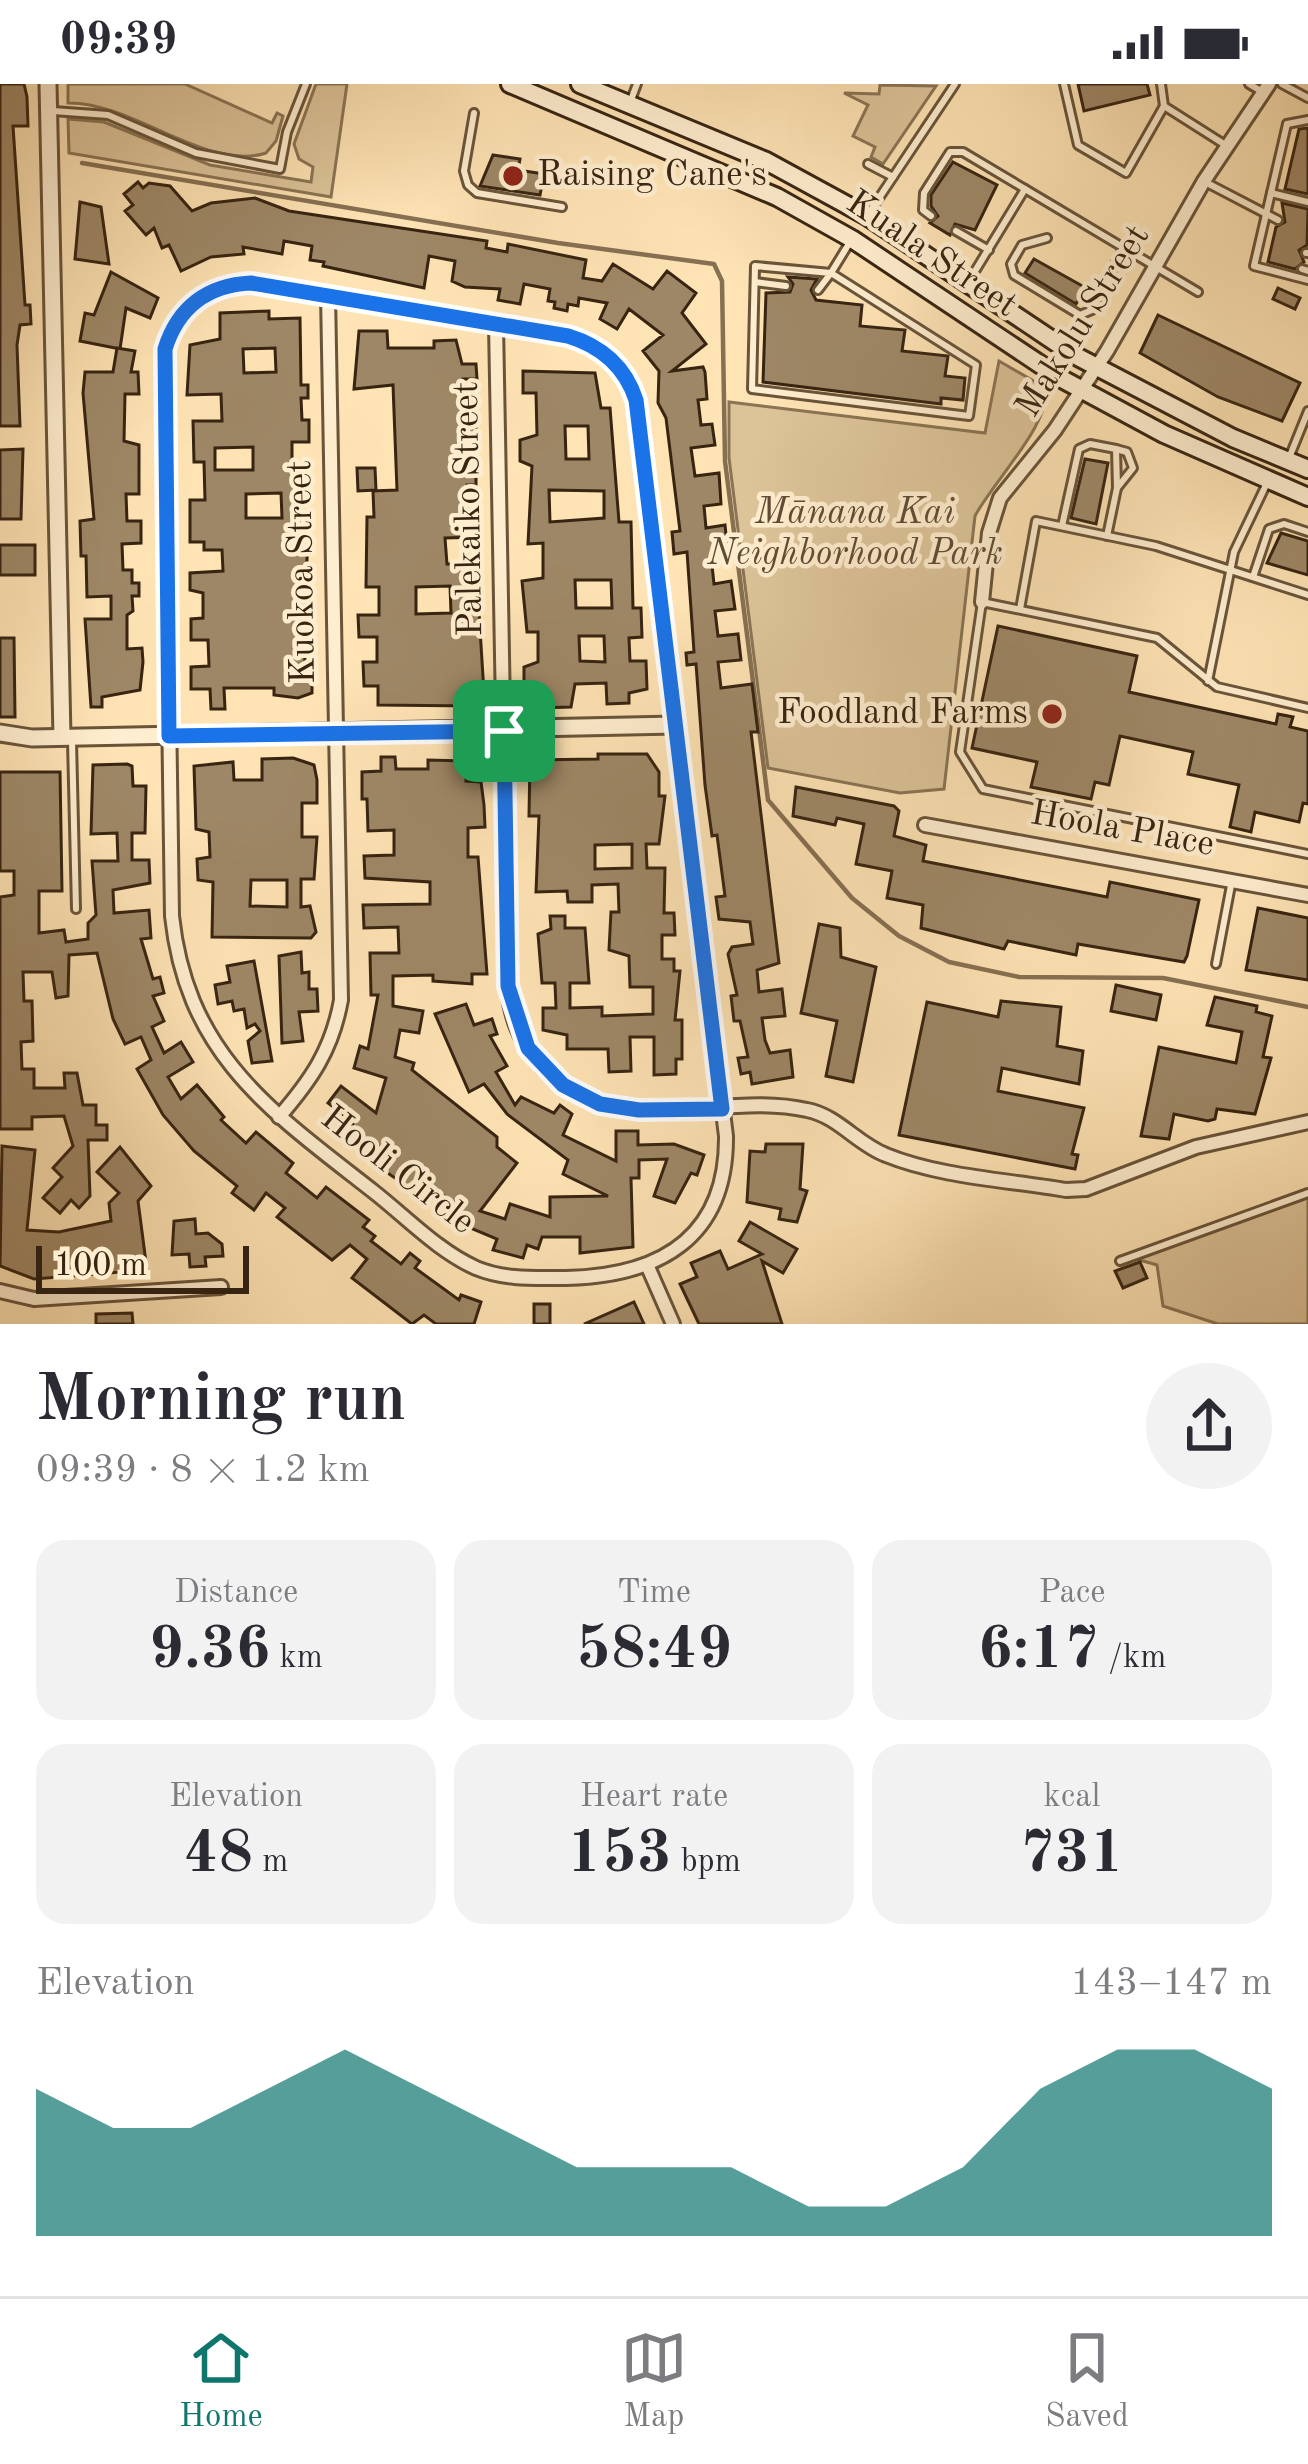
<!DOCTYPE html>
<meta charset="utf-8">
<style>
:root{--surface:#fff;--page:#f2f2f3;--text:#2b2b33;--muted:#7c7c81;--line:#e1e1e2;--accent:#0f766e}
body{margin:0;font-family:"Old Standard TT",serif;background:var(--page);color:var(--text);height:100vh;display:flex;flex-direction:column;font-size:45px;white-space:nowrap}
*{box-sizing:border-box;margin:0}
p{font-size:39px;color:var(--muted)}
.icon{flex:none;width:66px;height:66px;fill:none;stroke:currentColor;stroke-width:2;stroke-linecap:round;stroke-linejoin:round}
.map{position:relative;height:1240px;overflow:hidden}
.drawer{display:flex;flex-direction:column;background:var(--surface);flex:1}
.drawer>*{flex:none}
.scale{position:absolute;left:36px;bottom:30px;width:213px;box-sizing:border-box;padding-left:12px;border:6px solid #372411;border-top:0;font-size:33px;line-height:42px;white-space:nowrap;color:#372411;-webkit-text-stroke:9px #feedce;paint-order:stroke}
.pin{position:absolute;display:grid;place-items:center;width:102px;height:102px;color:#fff;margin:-51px;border-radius:24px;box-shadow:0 6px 18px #0006}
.round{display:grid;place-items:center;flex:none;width:126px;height:126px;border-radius:63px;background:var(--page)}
.overview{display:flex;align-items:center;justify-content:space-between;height:204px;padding:0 36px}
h1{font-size:66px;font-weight:700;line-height:90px}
.metrics{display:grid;grid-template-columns:repeat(3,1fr);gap:18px;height:204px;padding:12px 36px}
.metrics div{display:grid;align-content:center;border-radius:30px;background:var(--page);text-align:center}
.metrics b{font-size:60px;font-weight:700}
.metrics small{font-size:33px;font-weight:400}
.metrics p{font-size:33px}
.chart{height:336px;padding:24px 36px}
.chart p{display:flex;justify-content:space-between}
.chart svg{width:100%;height:216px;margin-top:12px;fill:var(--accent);opacity:.7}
.status{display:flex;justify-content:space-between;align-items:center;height:84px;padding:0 60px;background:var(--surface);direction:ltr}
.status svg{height:33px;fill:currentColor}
.dock{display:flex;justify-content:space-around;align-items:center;height:168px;border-top:3px solid var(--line);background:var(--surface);font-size:33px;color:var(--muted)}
.dock a{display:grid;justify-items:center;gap:6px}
.dock .on{color:var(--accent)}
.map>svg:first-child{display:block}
.green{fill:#dcc398;stroke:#8a7454;stroke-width:3}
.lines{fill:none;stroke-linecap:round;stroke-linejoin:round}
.stream{stroke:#867052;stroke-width:4.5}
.building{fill:#9e8766;stroke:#372411;stroke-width:3;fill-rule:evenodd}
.service-casing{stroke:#69543a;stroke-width:12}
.minor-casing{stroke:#69543a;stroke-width:18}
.tertiary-casing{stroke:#69543a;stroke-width:21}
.secondary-casing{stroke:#372411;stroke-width:22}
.service{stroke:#feedce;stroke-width:6}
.minor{stroke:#feedce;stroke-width:12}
.tertiary{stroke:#feedce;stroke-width:15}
.secondary{stroke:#feedce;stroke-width:16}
.route-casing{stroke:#fff;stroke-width:24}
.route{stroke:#1a73e8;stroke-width:15}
.poi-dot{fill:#8f2418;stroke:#feedce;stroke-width:4.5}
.labels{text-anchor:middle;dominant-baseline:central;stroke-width:9;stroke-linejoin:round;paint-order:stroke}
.poi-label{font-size:36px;fill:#372411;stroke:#feedce;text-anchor:start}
.street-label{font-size:36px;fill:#372411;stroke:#feedce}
.park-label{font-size:36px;font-style:italic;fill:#604c33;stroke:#feedce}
</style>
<div class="status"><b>09:39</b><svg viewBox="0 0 49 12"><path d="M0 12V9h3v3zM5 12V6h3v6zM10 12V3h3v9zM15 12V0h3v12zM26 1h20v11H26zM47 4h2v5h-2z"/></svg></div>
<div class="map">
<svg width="1308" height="1240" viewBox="0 0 1308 1240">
<rect width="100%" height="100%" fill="#fee3b4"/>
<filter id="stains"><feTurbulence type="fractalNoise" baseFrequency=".00167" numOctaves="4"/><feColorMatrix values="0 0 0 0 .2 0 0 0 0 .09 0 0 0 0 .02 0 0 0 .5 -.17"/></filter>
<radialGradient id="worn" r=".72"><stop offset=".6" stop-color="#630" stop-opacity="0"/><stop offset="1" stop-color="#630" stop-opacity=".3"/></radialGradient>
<g class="green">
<path d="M68 0H185L272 39 277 29 283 32 276 57 266 69C207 88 133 18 68 19Z"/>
<path d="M316 0H347L331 113 69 69 68 35 104 38 210 81 311 98 313 83 299 75 294 60Z"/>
<path d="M880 1 936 2 883 80 871 73 875 63 853 52 868 21 844 9 879 10Z"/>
<path d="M999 277 1044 303C1056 334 992 399 975 432L944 705 900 709 768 684 729 374V318L985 349Z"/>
<path d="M1308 1113V1240H1218L1163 1222 1157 1181 1136 1175Z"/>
</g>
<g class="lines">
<path class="stream" d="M82 79 558 159 714 180 722 197 725 377 768 716 852 814 899 852 949 878 1019 893 1163 894 1308 923"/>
</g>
<g class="building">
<path d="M0 0H24L27 13 28 42H13L25 221H30L31 240 20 241 17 261 20 342H0Z"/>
<path d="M1078 0H1147L1150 11 1084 27Z"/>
<path d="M1308 44V110L1285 105 1299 45Z"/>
<path d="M493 71 520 75 518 86 544 90 540 111 480 102Z"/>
<path d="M953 78 997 101 975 146 955 140 950 151 930 139 938 132 931 122V111Z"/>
<path d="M138 98 143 104 149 99 170 102 192 127 211 119 255 114 289 127 487 157 486 164 507 168 508 160 586 176 583 194 602 197 613 180 653 205 667 187 696 209 682 229 706 260 672 287 703 283 705 288 707 315 698 316 701 341 712 340 715 361 691 364 695 392 719 389 721 420 704 422 706 444 725 441 728 470 711 472 714 500 731 497 735 525 715 527 718 552 738 550 741 576 718 578 721 604 752 600 758 648H751L779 879 757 886 759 908 782 905 785 932 762 934 765 956 770 969 790 966 793 993 752 1000 750 988 741 990 738 974 748 973 740 937H734L731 912 737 911 728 870 732 863 753 860 750 838 719 835 716 813 725 812 717 751 712 752 705 701 696 580 687 581 686 569 694 568 687 468 674 470 672 448 680 447 666 334 658 319 659 287 643 267 663 251 629 225 617 245 600 235 607 219 579 214 578 222 568 220 567 227 554 224 555 218 548 217 550 205 524 200 520 220 498 216 500 205 465 203 452 197 455 177 429 172 424 204 323 182 324 178 310 176 312 162 284 157 282 170 243 163 244 170 211 173 181 187 169 161 162 164 154 144 146 151 125 127 133 121 124 110Z"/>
<path d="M80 118 101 123 109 180 75 175Z"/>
<path d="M1282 119 1308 125 1307 161 1299 166 1304 178 1295 185 1268 178 1276 143 1285 138Z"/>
<path d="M1034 175 1086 204 1076 220 1025 189Z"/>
<path d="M111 188 158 214 150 234 126 224 120 265 80 257 85 229 94 231Z"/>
<path d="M788 193 817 195 811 206 816 216 862 221 860 242 905 246 902 267 948 272 945 292 965 294 963 316 941 314V320L763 298 766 209 790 208 793 200Z"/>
<path d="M1278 204 1300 214 1295 225 1273 215Z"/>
<path d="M269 227V235L300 234 301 301H308V314H301L302 336H309V358H292V387H303L297 463H308L305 500H312V513H306L304 526 305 581H312V609L298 614 274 611V604H224L225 625H211L210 605H191V583L209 582 208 556H191V535L203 534V509L190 506V489L223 487 222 466H204V458H190V416H205L204 378H194L193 337H222L221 310 187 311 190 261 220 255V229ZM275 264 276 288 244 289 243 265ZM253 363V386H215V364ZM281 409 282 434H246V410Z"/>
<path d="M1158 231 1300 299 1282 337 1218 313 1140 269Z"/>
<path d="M359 247H387L388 264H434V257L456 256 462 280H476L477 295H463V333L476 332V354L461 355V363H454V385H476V401H467V431H479L480 453 445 454 447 480H472V492H478L472 529H479L484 609H473V622L378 621V602H364L363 578H377V553H359L358 531H379V503H366L367 433H374L373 407 397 406 393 301 354 305ZM450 502 451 529 416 530V503Z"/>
<path d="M117 264 135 267 131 288H138L139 310H125L124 357 139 361V410H126L127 437H141V459L122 460 123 486H132V499H139V512H132L133 527 127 531V565L142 564 143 578 140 606 102 613V623H91L85 535H111V512L87 513 86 472H81L80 437 94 435 83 309 85 288H113Z"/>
<path d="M523 287 595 289 601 324H610L619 438H631L633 524H641L642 553 629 554 630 577H646L647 605 629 609V619L607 620 606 599 575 600 571 623 538 624V612L524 609V583L538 578V548H527L522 497 543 494V459L528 460 532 382 520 377V356L537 351 536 309H523ZM565 342H588L589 375H566ZM549 406 604 407V434L550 438ZM575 496H611L612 524H576ZM579 552H604L605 578 580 577Z"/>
<path d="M23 365 21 435H0V366Z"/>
<path d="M1085 375 1108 379 1096 440 1071 434Z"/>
<path d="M357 384H375L376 406 358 407Z"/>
<path d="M1281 449 1308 457V491L1267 479Z"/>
<rect x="0" y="461" width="35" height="30"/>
<path d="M998 542 1137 572 1129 608 1276 640 1278 630 1293 633 1290 643 1308 647V720L1303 719 1299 738 1255 728 1251 748 1230 743 1239 701 1188 690 1193 668 1120 652 1109 701 1095 698 1091 715 1031 703 1037 678 972 664Z"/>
<path d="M0 554H14L15 633H0Z"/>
<path d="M598 670H647L659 688V712H665L659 760H646L647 784H665L664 829H674L675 851H662V875H674V887H680L675 936H682V975H676V990L654 991V953H630L631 987 609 988 608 965H567V951L543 946V924H556L555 899H542L538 850 551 845 550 832H565V844H585L589 899H570V924L602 923V932L653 930V903H630L629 872 609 866 611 828H619L618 800 592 801V818H568L567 807 536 808 539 732H529L530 676 598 675ZM632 760V784L595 785V761Z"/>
<path d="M381 673H395L396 685H428V676L466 677V697L481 698 484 721 485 743 468 744V773H478L487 890H472V900L433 897V891L393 892V922L423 927 419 949 400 946 395 973 414 979 412 986 497 1053V1063L517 1079 480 1127 505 1135 510 1120 550 1133V1113L608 1112 563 1090 568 1076 507 1030 484 1000 469 1008 435 930 466 920 474 941 492 935 497 950 490 952 507 982 496 988 515 1021 521 1013 554 1029 560 1021 572 1030 563 1051 616 1077V1047H638V1061L674 1060 704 1071 697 1091 691 1089 675 1119 654 1112 667 1075 639 1076V1094H631L633 1163 580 1169V1153H542L538 1165 527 1161 523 1174 493 1166 497 1155 466 1142 461 1148 442 1133 451 1118 434 1103 425 1115 382 1085 392 1073 369 1054 361 1060 351 1052 353 1038 328 1019 341 1002 376 1029 386 994 354 984 360 962 368 965 378 911H371L370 869H399L398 843 364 844 363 821 430 820V798L365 794 364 772 394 771V746L368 747 367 715H362V688L381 687Z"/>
<path d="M293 674 314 681 317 696V719H302V753H317L314 795H301V823L310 822 316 848 311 854 212 853 213 798 198 796 197 775 210 773 209 748 196 745 194 682 233 678 234 696H262V675ZM251 796H287V823L250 822Z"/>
<path d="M127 680 132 682 133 702H146L145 749H132V776H149L150 799 113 806 114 829 149 826 151 854 141 855 153 895 160 893 164 909 153 912 164 937 152 943 164 969 181 958 193 978 168 993 181 1015 197 1001 224 1033 221 1036 246 1059 256 1048 293 1079 286 1089 317 1114 326 1103 369 1136 363 1143 375 1152 371 1157 401 1180 410 1169 420 1177 415 1184 459 1216 461 1211 481 1218 474 1240H436L424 1231 412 1240 352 1194 367 1175 350 1161 332 1176 277 1133 285 1124 266 1109 254 1126 232 1109 237 1102 194 1067 163 1031 137 985 151 976 141 953 125 960 113 935 97 869 69 871 68 912 56 914 52 888H23L24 917H32L33 957 21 958 22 985H34V1004H65L64 989H77L83 1021H96V1041H107V1056H88L90 1112 79 1124 71 1116 60 1129 43 1114 62 1093 53 1084 73 1062 64 1032 32 1033V1045H0V813L14 811V787H0V688H60L62 807H39V849L64 846 66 858 88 855V839L96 831 92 777H118L117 749 91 750 93 681Z"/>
<path d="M796 703 894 722 899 727 894 752 926 761 923 777 1107 813 1110 798 1199 816 1187 872 1184 878 1078 860 1076 871 1008 857 1004 865 921 844 923 821 887 814 892 787 856 780 864 740 837 734 835 741 793 732Z"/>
<path d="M1258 824 1308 834V896L1246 886Z"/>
<path d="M819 840 840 844 841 873 876 883 853 998 826 992 837 937 801 929Z"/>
<path d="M301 868 302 889 309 888V905H317L318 927 299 928 303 957 282 959 279 872Z"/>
<path d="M254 877 272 977 252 979 248 957 260 947 255 940 247 944 244 925 234 927 232 917 218 920 215 901 230 898 227 882Z"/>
<path d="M1116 901 1161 911 1156 936 1111 927Z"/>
<path d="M1215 913 1257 922 1256 928 1272 932 1263 973 1271 974 1255 1030 1217 1025 1215 1035 1208 1037 1174 1030 1169 1055 1141 1052 1159 963 1236 979 1242 948 1207 941Z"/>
<path d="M1001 917 1061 923 1057 962 1083 967 1079 1000 1002 984 998 1007 1084 1024 1072 1070 1078 1071 1075 1085 899 1051 927 918 998 933Z"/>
<path d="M766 1060H803L800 1105 807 1107 797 1138 779 1135 781 1125 747 1118 750 1067 765 1068Z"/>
<path d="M2 1062 35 1066 27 1146 59 1148 111 1137 109 1119 119 1109 97 1088 120 1063 151 1102 138 1117 147 1186 34 1195 0 1182Z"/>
<path d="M195 1135 196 1150 208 1149 222 1160 223 1172 205 1173 206 1182 190 1183 189 1170 172 1171 174 1137Z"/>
<path d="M750 1138 797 1165 783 1189 762 1177 782 1240H699L680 1200 697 1193 691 1179 720 1167 728 1185 762 1170 739 1157Z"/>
<path d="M1140 1178 1147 1194 1123 1204 1115 1187Z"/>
<path d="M634 1218 644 1240H584Z"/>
<rect x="534" y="1220" width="16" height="20"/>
<path d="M132 1229 133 1240H96V1230Z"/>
</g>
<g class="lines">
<g class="service-casing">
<g id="service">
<path d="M1064 0 1078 61 1126 89 1164 22"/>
<path d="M1161 0 1164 22 1227 62"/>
<path d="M1249 0 1261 7"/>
<path d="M1282 0 1308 14"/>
<path d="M631 16 637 0"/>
<path d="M53 27 108 31 196 69 280 85 287 48 306 0"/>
<path d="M474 29 464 87 468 101 477 109 562 123"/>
<path d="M1287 40 1254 182 1308 196"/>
<path d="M1287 40 1308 36"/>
<path d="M868 80 893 93"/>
<path d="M1207 99 1278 136"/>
<path d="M1271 109 1308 118"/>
<path d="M867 132 955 0"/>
<path d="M931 132 923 126 924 109 950 68H963L1025 105"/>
<path d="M956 147 989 166"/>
<path d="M1047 154 1022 161 1011 180 1014 191 1080 231 1092 226 1123 164"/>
<path d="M1306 169H1308"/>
<path d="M1302 185 1308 187"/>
<path d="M969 197 1025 105 1198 208"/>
<path d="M755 198 786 202"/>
<path d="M818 206 831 189 976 281 969 332 752 305 755 182 831 189 850 158"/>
<path d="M1116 365 1127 368 1133 384 1117 404"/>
<path d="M1289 374 1308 327"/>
<path d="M1062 442 1079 365 1090 360 1116 365 1117 404 1107 452"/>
<path d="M1253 493 1269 445 1284 440 1308 448"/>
<path d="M1020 525 1036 437 1156 462 1308 511"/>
<path d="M1208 597 1234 468 1266 401"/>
<path d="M1308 624 1217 603 1157 554 982 518 960 668 983 705 1308 770"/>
<path d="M72 657 76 825"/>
<path d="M1216 880 1232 796"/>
<path d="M1120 1177 1308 1109"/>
</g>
</g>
<g class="minor-casing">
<g id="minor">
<path d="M260 200 585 257 609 272 632 305 726 1052C727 1155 658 1192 566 1194 535 1194 505 1196 476 1184 438 1167 406 1133 374 1108 272 1028 187 972 172 832L164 273C173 225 212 195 260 200Z"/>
<path d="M496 240 508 902C510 933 522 962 543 984 615 1060 720 1006 807 1026 838 1032 857 1060 886 1071 940 1093 1008 1096 1066 1106L1086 1105 1196 1063 1308 1038"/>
<path d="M982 518 989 449 1000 414 1055 346 1107 267 1204 97 1269 0"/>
<path d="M925 741 1308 811"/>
<path d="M279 1033C311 996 332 966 341 916L328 211"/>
<path d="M648 1183 673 1240"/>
<path d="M0 1207 34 1215 221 1203"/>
</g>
</g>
<g class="tertiary-casing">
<g id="tertiary">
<path d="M48 0 62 653"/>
<path d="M0 649 32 654 676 641"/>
</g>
</g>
<g class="secondary-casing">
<g id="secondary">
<path d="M510 0 777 113 852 155 1062 295 1164 350 1308 413"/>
<path d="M580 0 766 77 867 132 1076 272 1233 354 1308 385"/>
</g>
</g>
<use href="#service" class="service"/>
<use href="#minor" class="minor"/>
<use href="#tertiary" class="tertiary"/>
<use href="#secondary" class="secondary"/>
</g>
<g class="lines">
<g class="route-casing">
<path id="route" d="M251 199 568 252C601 262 625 282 636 316L722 1025 639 1026 600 1020 563 1001 528 964 508 902 504 647 169 652 165 265C178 223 208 201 251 199Z"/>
</g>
<use href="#route" class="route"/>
</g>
<g class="poi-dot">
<circle cx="513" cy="92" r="12"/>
<circle cx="1052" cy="630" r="12"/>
</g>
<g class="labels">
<g class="poi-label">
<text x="537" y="92">Raising Cane's</text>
<text x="1028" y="630" text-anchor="end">Foodland Farms</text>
</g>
<g class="street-label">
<text transform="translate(931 171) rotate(34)">Kuala Street</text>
<text transform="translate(1084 238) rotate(-58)">Makolu Street</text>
<text transform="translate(470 425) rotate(-91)">Palekaiko Street</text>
<text transform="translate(303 488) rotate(-91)">Kuokoa Street</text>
<text transform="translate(1122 746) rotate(10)">Hoola Place</text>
<text transform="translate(397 1087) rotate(38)">Hooli Circle</text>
</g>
<g class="park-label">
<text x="855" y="430">Mānana Kai<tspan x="855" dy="41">Neighborhood Park</tspan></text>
</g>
</g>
<rect width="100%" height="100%" filter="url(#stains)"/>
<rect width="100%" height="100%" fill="url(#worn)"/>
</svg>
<div class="scale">100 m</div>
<div class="pin" style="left:504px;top:647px;background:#1e9e55"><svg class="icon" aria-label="arrive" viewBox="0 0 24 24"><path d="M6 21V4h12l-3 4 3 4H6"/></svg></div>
</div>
<section class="drawer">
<div class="overview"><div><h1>Morning run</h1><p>09:39 · 8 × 1.2 km</p></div><a class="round"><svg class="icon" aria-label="share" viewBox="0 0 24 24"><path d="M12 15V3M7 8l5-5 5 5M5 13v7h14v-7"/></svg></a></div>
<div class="metrics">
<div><p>Distance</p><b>9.36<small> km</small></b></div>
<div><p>Time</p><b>58:49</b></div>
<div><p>Pace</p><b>6:17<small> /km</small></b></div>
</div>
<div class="metrics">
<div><p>Elevation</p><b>48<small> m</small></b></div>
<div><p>Heart rate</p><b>153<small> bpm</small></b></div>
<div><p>kcal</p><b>731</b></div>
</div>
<div class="chart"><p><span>Elevation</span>143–147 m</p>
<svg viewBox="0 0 160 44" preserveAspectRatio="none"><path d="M0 44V14L10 22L20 22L30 14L40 6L50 14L60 22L70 30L80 30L90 30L100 38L110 38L120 30L130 14L140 6L150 6L160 14V44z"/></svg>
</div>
</section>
<nav class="dock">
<a class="on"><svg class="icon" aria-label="home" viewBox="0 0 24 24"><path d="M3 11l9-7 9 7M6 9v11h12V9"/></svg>Home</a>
<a><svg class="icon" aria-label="map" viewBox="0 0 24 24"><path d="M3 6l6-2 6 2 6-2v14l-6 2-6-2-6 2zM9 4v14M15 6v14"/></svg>Map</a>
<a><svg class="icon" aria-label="saved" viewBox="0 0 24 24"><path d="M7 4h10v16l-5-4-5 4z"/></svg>Saved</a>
</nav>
